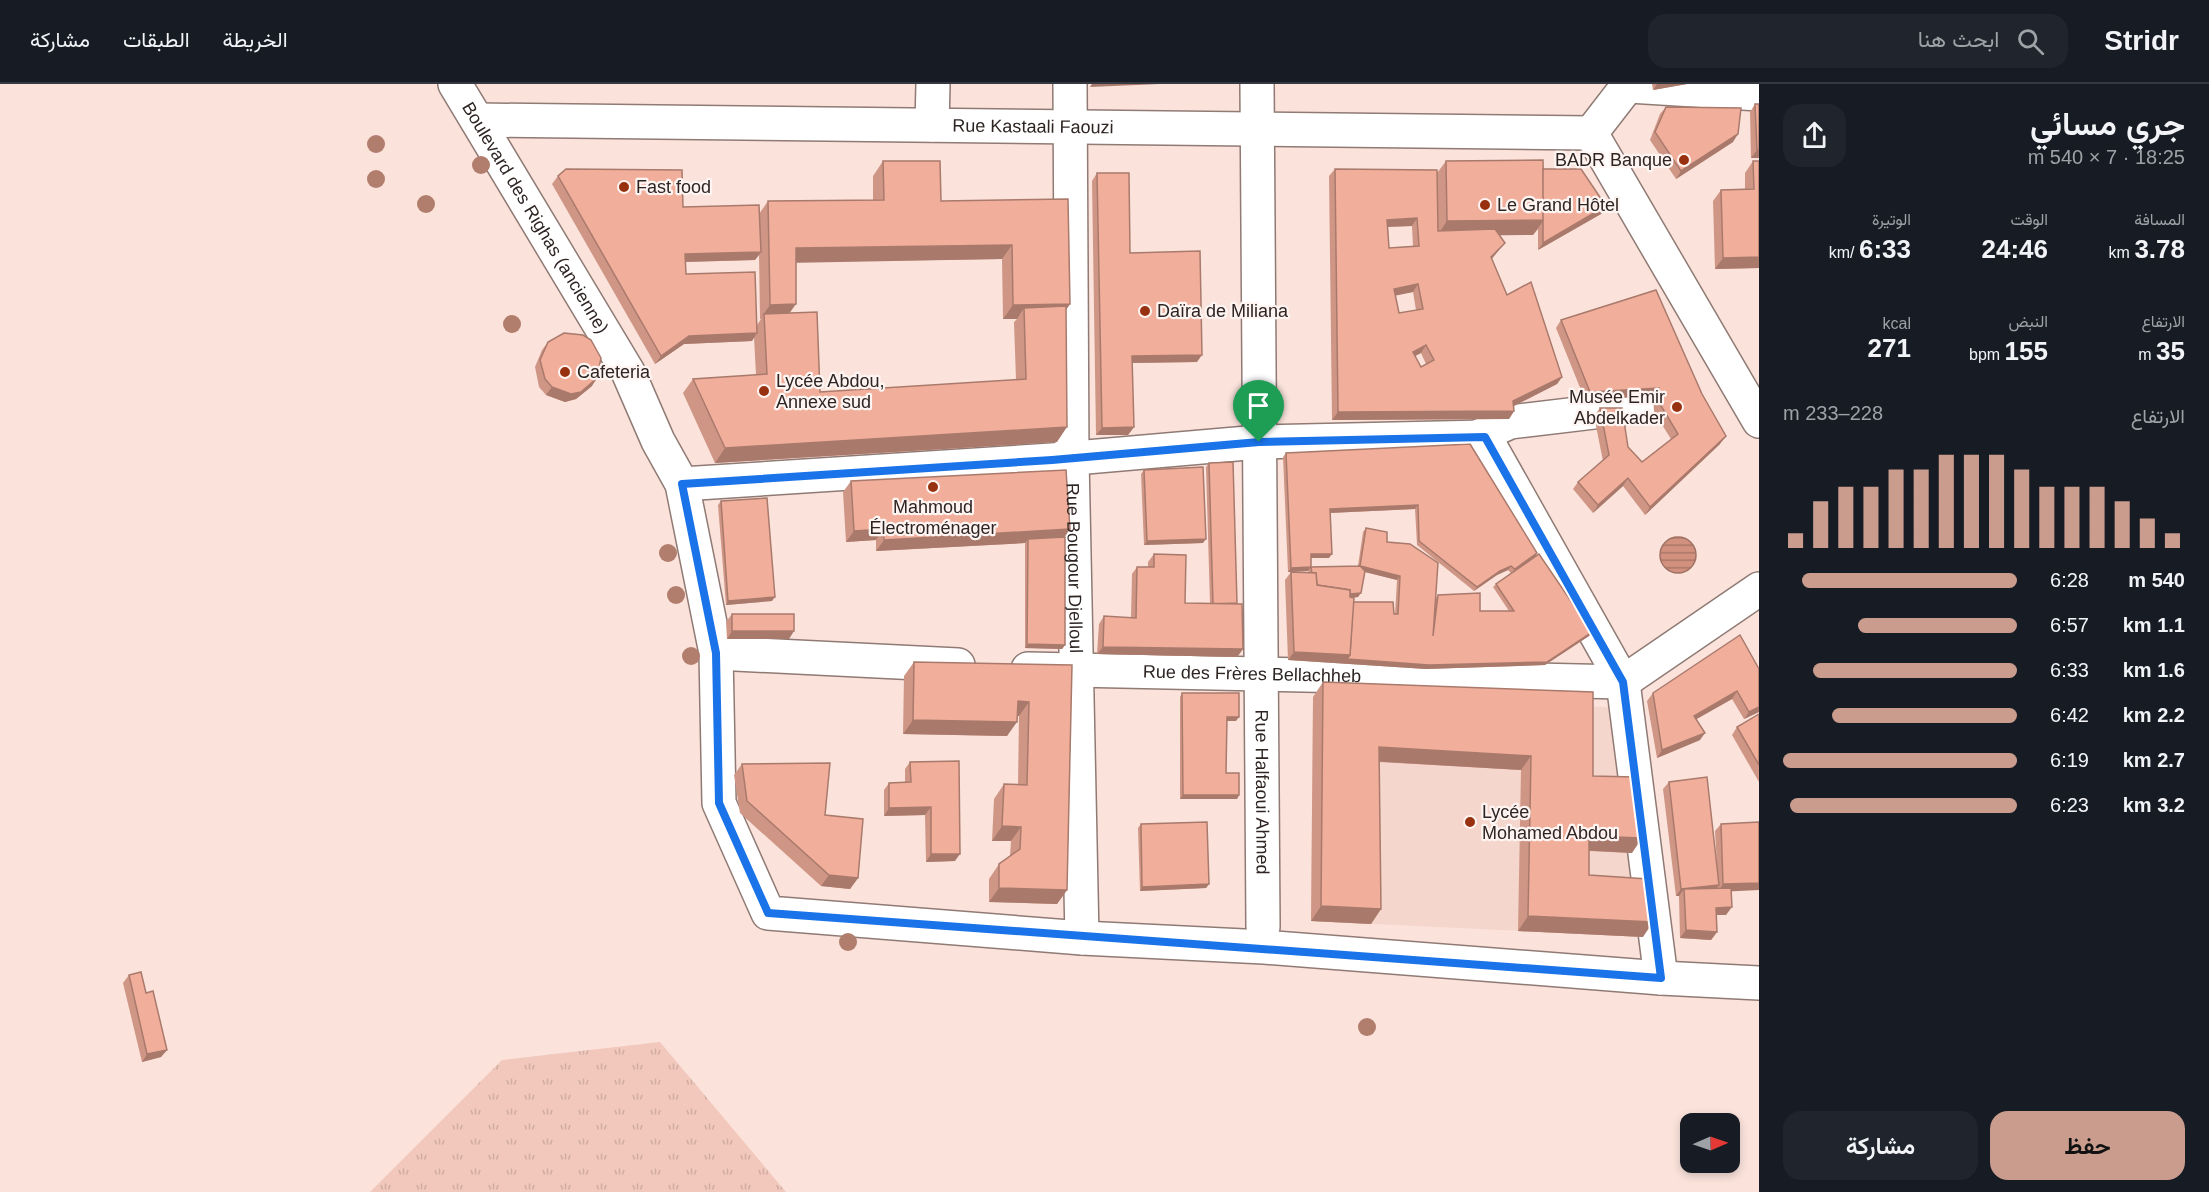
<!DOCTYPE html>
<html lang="ar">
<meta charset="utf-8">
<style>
:root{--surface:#171b24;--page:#20242c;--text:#f1f3f6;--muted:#9ea1a6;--line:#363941;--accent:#c99c8e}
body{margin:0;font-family:Arial,Vazirmatn,sans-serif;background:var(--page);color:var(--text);direction:rtl;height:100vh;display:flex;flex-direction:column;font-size:22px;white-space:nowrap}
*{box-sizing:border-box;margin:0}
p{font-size:20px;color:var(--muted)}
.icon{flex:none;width:33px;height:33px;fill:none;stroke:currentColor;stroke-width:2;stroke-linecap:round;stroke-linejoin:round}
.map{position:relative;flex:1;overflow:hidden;direction:ltr}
.side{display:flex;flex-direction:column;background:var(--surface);width:450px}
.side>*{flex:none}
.needle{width:39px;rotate:88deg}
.tools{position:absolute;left:1680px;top:1029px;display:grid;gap:12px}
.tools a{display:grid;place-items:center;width:60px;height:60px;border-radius:12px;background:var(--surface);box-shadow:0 3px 9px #0003;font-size:30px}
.pin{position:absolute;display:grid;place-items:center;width:51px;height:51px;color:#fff;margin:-62px -26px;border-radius:50% 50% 50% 0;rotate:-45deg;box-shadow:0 0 6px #0007}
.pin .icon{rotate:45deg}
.round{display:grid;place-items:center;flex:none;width:63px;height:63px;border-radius:18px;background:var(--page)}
.head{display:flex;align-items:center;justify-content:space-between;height:102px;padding:0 24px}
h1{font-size:33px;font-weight:600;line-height:45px}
.metrics{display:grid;grid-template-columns:repeat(3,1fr);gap:9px;height:102px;padding:6px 24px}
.metrics div{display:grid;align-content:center}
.metrics b{font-size:26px;font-weight:600}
.metrics small{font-size:16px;font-weight:400}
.metrics p{font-size:16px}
.chart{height:168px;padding:12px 24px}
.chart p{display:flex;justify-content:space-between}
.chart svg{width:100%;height:108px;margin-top:6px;stroke:var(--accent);stroke-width:6}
.button{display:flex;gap:12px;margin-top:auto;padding:12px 24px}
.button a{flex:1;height:69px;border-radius:18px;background:var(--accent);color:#111;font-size:24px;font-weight:600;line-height:69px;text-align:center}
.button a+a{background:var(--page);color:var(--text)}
ul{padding:0 24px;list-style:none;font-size:20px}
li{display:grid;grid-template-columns:96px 72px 1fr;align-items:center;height:45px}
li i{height:15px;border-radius:8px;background:var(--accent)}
header{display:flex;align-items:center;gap:36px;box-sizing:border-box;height:84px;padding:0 30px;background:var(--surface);border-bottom:2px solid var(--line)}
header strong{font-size:28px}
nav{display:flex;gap:33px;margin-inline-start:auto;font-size:21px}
.search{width:420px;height:54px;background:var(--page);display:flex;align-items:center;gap:15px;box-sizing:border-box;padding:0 21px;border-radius:18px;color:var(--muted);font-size:22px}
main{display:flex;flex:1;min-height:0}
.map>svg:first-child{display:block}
.built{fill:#f5d6cd}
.grass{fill:url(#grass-tufts)}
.water{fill:url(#water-rules);stroke:#a07163;stroke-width:1.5}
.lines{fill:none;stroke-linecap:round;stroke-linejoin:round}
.minor-casing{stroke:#8f7a74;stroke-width:36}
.minor{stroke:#fff;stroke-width:33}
.tree{fill:#b17d6c}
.wall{fill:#cf9685;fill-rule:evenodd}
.shaded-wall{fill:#a97a6c}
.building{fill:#f1ae9b;stroke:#a97a6c;stroke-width:1.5;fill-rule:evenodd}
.route-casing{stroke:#fff;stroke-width:12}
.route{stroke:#1a73e8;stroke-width:8}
.poi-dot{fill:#98310f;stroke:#fef4f1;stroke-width:2}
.labels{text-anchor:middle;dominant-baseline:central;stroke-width:4.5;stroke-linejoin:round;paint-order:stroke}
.street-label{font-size:18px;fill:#2e2523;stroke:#fef4f1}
.poi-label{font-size:18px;fill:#2e2523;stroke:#fef4f1;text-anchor:start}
</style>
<header>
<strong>Stridr</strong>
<div class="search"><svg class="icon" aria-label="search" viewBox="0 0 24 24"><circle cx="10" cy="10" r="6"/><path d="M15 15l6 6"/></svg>ابحث هنا</div>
<nav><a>الخريطة</a><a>الطبقات</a><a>مشاركة</a></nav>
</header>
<main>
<section class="side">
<div class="head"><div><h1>جري مسائي</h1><p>18:25 · 7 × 540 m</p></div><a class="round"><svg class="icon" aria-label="share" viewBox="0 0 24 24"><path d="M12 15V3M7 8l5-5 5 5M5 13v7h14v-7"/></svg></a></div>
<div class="metrics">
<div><p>المسافة</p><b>3.78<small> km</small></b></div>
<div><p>الوقت</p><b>24:46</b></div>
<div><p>الوتيرة</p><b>6:33<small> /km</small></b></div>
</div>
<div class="metrics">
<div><p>الارتفاع</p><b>35<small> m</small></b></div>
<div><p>النبض</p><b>155<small> bpm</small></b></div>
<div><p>kcal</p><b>271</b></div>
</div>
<div class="chart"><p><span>الارتفاع</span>228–233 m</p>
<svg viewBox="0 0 160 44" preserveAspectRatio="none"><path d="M5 44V38M15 44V25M25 44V19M35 44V19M45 44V12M55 44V12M65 44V6M75 44V6M85 44V6M95 44V12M105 44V19M115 44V19M125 44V19M135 44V25M145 44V32M155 44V38"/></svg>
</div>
<ul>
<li><b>540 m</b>6:28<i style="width:92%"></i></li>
<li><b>1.1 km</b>6:57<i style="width:68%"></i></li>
<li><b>1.6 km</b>6:33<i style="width:87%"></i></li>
<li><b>2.2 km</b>6:42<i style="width:79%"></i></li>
<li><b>2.7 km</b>6:19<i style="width:100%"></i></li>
<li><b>3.2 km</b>6:23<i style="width:97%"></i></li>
</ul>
<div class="button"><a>حفظ</a><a>مشاركة</a></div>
</section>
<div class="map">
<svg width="1759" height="1108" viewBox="0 0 1759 1108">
<defs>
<pattern id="grass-tufts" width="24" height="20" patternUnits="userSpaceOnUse" patternTransform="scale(1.5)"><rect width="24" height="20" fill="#f2c8bc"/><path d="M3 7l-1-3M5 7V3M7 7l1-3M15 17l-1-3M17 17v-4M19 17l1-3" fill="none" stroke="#d0aca1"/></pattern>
<pattern id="water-rules" width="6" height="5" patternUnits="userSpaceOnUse" patternTransform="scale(1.5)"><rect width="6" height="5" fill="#d1917e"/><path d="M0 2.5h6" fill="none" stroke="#aa7667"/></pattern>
</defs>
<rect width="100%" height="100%" fill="#fbe3dc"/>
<path class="built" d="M1313 613 1613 623 1643 853 1311 837Z"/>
<path class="grass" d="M660 958 786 1108H370L502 976Z"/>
<circle class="water" cx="1678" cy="471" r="18"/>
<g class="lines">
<g class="minor-casing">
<g id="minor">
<path id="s1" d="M455 0 628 288 658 357 682 400 716 569 719 719 768 829 1082 854 1264 863 1661 894 1759 899"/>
<path id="s2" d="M1070 0 1072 374 1082 854"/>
<path id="s3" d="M1257 0 1263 843"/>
<path d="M1629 2 1759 10"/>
<path id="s4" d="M477 36 1591 49"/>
<path d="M932 41 933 0"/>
<path d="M1591 49 1759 337"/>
<path d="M1591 49 1629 0"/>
<path d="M1477 353 1510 338 1653 321"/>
<path d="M682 400 1052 376 1259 358 1485 353 1623 598 1661 894"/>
<path d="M716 569 958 581"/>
<path id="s5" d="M1028 585 1623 598 1759 505"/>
</g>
</g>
<use href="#minor" class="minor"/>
</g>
<g class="tree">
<circle cx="376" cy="60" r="9"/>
<circle cx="481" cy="81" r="9"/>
<circle cx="376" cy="95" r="9"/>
<circle cx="426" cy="120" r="9"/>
<circle cx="512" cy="240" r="9"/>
<circle cx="668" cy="469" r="9"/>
<circle cx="676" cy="511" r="9"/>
<circle cx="691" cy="572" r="9"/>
<circle cx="848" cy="858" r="9"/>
<circle cx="1367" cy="943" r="9"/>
</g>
<g class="wall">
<path d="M1652 0H1687L1653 6Z"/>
<path d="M1755 20H1759V74H1751L1750 28Z"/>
<path d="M1666 23 1733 58 1676 95 1650 56 1660 30Z"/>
<path d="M883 77 941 117 1068 115 1070 220 1066 226 1057 358 715 379 683 309 693 295 756 291 754 253 752 257 684 260 655 280 552 100 558 92 683 123 759 130 768 117 873 116V92ZM759 171 760 235H761L757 241 686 190V178L755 176ZM1002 175 1003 235H1017L1014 238 1016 296 820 308 790 229 796 178Z"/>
<path d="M1446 77 1543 85 1606 122 1601 130 1538 166V145L1533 151H1499V166L1492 175 1507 211 1562 293 1557 300 1514 322V327L1509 335 1332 336 1329 92 1335 85 1437 89ZM1412 142 1413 162 1389 164 1388 143ZM1413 208 1416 226 1399 229 1395 211ZM1421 269 1426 280 1421 283 1415 272Z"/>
<path d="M1753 77H1759V184L1715 185 1713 117 1721 106 1745 105V89Z"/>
<path d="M1097 89 1130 169 1197 278 1132 279 1134 343 1128 351H1096L1092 97Z"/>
<path d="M1656 206 1720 360 1645 431 1623 402 1593 429 1573 405 1578 398 1603 377 1594 332 1600 324 1628 363 1642 378 1671 355 1654 328 1653 312 1585 316 1556 244 1561 236Z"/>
<path d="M548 258 592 302 576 315 565 318 546 311 539 303 535 283 542 266Z"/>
<path d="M1286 369 1537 469 1535 473 1592 548 1589 552 1545 581 1426 585 1288 576 1285 496 1291 488 1309 489 1308 487 1311 483 1358 482 1363 448 1366 444 1387 458 1436 514 1438 511 1480 527H1509L1493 503 1496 500 1511 489 1508 486 1497 491 1474 507 1417 461 1415 425 1330 429 1329 474H1311V483L1308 487 1288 488 1283 373ZM1365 488 1397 496 1395 530 1353 518 1352 514 1358 513Z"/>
<path d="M1209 379 1237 519 1236 520 1243 565 1237 573 1097 570 1099 540 1104 532 1131 534 1132 490 1137 483H1148V478L1154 470 1185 519 1210 520 1206 383Z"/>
<path d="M1144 386 1203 459 1144 461 1141 390Z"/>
<path d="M851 397 1065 453V561L1062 565 1025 564V459L876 467V456L846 458 843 408Z"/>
<path d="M721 417 772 517 726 521 718 421Z"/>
<path d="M732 530 789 555H727L726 538Z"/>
<path d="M914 578 1072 581 1067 806 1057 820 989 818V795L999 780 1010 772 1011 757H992L994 715 1004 700 1018 701 1019 632H1017L1007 652 903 650 904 592Z"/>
<path d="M1759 585V628L1744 635 1732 615 1696 635 1700 656 1657 674 1647 617 1653 609Z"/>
<path d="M1323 598 1593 692 1632 769 1589 767V791L1643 853 1518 847 1521 686 1379 678 1381 825 1371 840 1311 837 1313 613Z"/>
<path d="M1182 609 1236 637H1227L1226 689 1239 711 1237 715H1180V613Z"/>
<path d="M1759 630V698L1732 651 1737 643Z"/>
<path d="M910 678 955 777 926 778 925 731 884 732V706L889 699 905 698V685Z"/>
<path d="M742 680 825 731 858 794 850 805 821 802 740 729 734 691Z"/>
<path d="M1669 698 1717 781 1715 747 1721 740 1731 807 1726 831H1717V848L1711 856 1680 854 1679 813V812H1676L1663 705Z"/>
<path d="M1141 740 1209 800 1206 804 1140 807 1138 744Z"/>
<path d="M129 891 146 909 167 966 161 973 142 978 123 899Z"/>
</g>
<g class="shaded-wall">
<path d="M1092 0H1160L1090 3Z"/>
<path d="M1657 0H1687L1653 6Z"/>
<path d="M1738 50 1733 58 1676 95 1681 87Z"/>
<path d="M1757 66H1759V74H1751Z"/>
<path d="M1606 122 1601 130 1538 166 1543 159Z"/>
<path d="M1417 134 1412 142 1382 143 1387 136Z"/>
<path d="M1544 136 1533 151 1437 152 1447 137Z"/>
<path d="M1505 159 1499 166 1486 181 1491 173Z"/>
<path d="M1012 161 1002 175 786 179 796 164Z"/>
<path d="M761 168 755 176 680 178 685 170Z"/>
<path d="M1759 173V184L1715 185 1723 174Z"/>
<path d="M1418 200 1413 208 1389 213 1394 205Z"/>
<path d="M796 220 786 234 764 230 760 235 770 221Z"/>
<path d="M1070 220 1060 234 1024 224 1017 235H1003L1013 221Z"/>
<path d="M757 249 752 257 684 260 655 280 661 272 689 252Z"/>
<path d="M1426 261 1421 269 1407 276 1413 268Z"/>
<path d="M1202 271 1197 278 1127 279 1132 272Z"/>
<path d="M1562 293 1557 300 1508 325 1513 317Z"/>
<path d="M597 294 592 302 576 315 565 318 546 311 552 303Z"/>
<path d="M1659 304 1653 312 1585 316 1590 308Z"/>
<path d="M1514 327 1509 335 1332 336 1338 328Z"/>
<path d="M1067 343 1057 358 715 379 725 364Z"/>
<path d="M1134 343 1128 351H1096L1102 344Z"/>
<path d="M1726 352 1720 360 1645 431 1650 423Z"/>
<path d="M1628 394 1623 402 1593 429 1598 421Z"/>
<path d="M1418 421 1415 425 1328 429 1330 425Z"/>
<path d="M883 445 876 456 846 458 854 447Z"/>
<path d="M1070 445 1062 457 1028 455 1025 459 876 467 884 456Z"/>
<path d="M1206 455 1203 459 1144 461 1147 457Z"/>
<path d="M1537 469 1535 473 1512 489 1515 485Z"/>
<path d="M1311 470H1332L1329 474H1308Z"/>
<path d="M1360 482 1400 492 1397 496 1357 486Z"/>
<path d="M1511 482 1508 486 1497 491 1474 507 1477 503 1500 487Z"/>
<path d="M1311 483 1308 487 1288 488 1291 484Z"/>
<path d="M1315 505 1361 509 1358 513 1344 514Z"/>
<path d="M775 513 772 517 726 521 728 517Z"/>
<path d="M732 547H794L789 555H727Z"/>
<path d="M1592 548 1589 552 1545 581 1426 585 1288 576 1294 568Z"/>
<path d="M1027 560 1065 561 1062 565 1025 564Z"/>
<path d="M1103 563 1243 565 1237 573 1097 570Z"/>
<path d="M1737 607 1732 615 1688 640 1694 632Z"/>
<path d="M1018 617 1029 618 1019 632H1008Z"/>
<path d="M1759 623V628L1744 635 1749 628Z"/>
<path d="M1227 633H1239L1236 637H1224Z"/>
<path d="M913 636 1017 638 1007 652 903 650Z"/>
<path d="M1705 649 1700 656 1657 674 1662 666Z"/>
<path d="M1379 663 1531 672 1521 686 1369 677Z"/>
<path d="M1183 711H1239L1237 715H1180Z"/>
<path d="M931 723 925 731 884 732 889 724Z"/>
<path d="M1002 742 1021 743 1011 757H992Z"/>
<path d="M1589 752 1642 754 1632 769 1579 766Z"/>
<path d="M931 770H960L955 777 926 778Z"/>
<path d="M829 791 858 794 850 805 821 802Z"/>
<path d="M1759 799V806L1718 808 1723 800Z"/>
<path d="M1209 800 1206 804 1140 807 1142 803Z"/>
<path d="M1719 801 1714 808 1684 805 1679 812H1676L1681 805Z"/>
<path d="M999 804 1067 806 1057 820 989 818Z"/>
<path d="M1321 822 1381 825 1371 840 1311 837Z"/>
<path d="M1732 823 1726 831H1711L1716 824Z"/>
<path d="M1528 832 1653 838 1643 853 1518 847Z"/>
<path d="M1686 846 1717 848 1711 856 1680 854Z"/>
<path d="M167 966 161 973 142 978 147 970Z"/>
</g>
<g class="building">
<path d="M1755 20H1759V66H1757Z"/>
<path d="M1666 23 1741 24 1738 50 1681 87 1655 48Z"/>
<path d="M1543 76 1544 136 1447 137 1446 77Z"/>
<path d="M883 77H940L941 117 1068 115 1070 220 1013 221 1012 161 796 164V220L770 221 768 117 884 116Z"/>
<path d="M1753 77H1759V173L1723 174 1721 106 1754 105Z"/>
<path d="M566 85 682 86 683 123 759 121 761 168 685 170 686 190 755 188 757 249 689 252 661 272 558 92Z"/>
<path d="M1335 85 1437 86 1438 147 1495 145 1505 159 1491 173 1507 211 1531 198 1562 293 1513 317 1514 327 1338 328ZM1417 134 1419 162 1389 164 1387 136ZM1418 200 1423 225 1399 229 1394 205ZM1426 261 1434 276 1421 283 1413 268Z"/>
<path d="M1543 85H1581L1606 122 1543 159Z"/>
<path d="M1097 89H1129L1130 169 1200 167 1202 271 1132 272 1134 343 1102 344Z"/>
<path d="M1656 206 1702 310 1726 352 1650 423 1628 394 1598 421 1578 398 1609 371 1600 324H1622L1628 363 1642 378 1678 350 1660 320 1659 304 1590 308 1561 236Z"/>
<path d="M1066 222 1067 343 725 364 693 295 767 290 764 230 817 228 820 308 1026 295 1024 224Z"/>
<path d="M564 249 583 251 591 256 601 274 597 294 581 308 571 310 552 303 545 295 540 276 548 258Z"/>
<path d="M1470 360 1537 469 1515 485 1511 482 1500 487 1477 503 1419 457 1418 421 1330 425 1332 470H1311V483L1291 484 1286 369Z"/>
<path d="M1233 378 1237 519 1213 520 1209 379Z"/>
<path d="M1203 383 1206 455 1147 457 1144 386Z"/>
<path d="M1066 386 1070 445 884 456 883 445 854 447 851 397Z"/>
<path d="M767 414 775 513 728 517 721 417Z"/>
<path d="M1366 444 1387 448V458L1410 460 1438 479 1433 552 1438 511 1480 509V527H1514L1496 500 1539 470 1592 548 1547 578 1429 581 1347 575 1350 571 1353 518H1393L1394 530H1398L1400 492 1360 482 1365 487 1361 509 1350 510V506L1317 501 1316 489H1312L1311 483 1360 482Z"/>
<path d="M1065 453V561L1027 560 1028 455Z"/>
<path d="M1154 470 1186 471 1185 519 1242 520 1243 565 1103 563 1104 532 1136 534 1137 483H1154Z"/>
<path d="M1291 488 1316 489 1317 501 1350 506V513L1354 514 1350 571 1294 568Z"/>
<rect x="732" y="530" width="62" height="17"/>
<path d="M1740 551 1759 585V623L1749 628 1737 607 1694 632 1705 649 1662 666 1653 609Z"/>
<path d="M914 578 1072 581 1067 806 999 804V780L1020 765 1021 743 1002 742 1004 700 1027 701 1029 618 1018 617 1017 638 913 636Z"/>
<path d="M1323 598 1593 608V692L1634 693 1642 754 1589 752V791L1648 795 1653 838 1528 832 1531 672 1379 663 1381 825 1321 822Z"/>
<path d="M1182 609H1239V633H1227L1226 689H1239V711H1183Z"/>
<path d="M1759 630V681L1737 643Z"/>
<path d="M959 677 960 770H931V723L889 724V699L911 698 910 678Z"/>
<path d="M830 679 825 731 863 735 858 794 829 791 747 717 742 680Z"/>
<path d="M1707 693 1719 801 1681 805 1669 698Z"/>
<path d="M1207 738 1209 800 1142 803 1141 740Z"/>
<path d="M1759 738V799L1723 800 1721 740Z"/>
<path d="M1731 804 1732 823 1716 824 1717 848 1686 846 1684 805Z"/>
<path d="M141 888 146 909 153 907 167 966 147 970 129 891Z"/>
</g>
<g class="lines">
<g class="route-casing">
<path id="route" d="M1485 353 1623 598 1661 894 768 829 719 719 716 569 682 400 1052 376 1259 358Z"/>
</g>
<use href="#route" class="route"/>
</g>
<g class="poi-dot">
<circle cx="1684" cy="76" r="6"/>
<circle cx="624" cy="103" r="6"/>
<circle cx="1485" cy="121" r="6"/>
<circle cx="1145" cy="227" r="6"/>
<circle cx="565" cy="288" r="6"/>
<circle cx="764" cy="307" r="6"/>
<circle cx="1677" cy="323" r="6"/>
<circle cx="933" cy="403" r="6"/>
<circle cx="1470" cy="738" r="6"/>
</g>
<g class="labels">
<g class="street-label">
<text stroke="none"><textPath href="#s4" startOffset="556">Rue Kastaali Faouzi</textPath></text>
<text stroke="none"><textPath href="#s1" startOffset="156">Boulevard des Righas (ancienne)</textPath></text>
<text stroke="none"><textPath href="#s2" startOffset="484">Rue Bougour Djelloul</textPath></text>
<text stroke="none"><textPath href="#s5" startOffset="224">Rue des Frères Bellachheb</textPath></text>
<text stroke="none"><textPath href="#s3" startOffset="708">Rue Halfaoui Ahmed</textPath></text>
</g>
<g class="poi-label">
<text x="1672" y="76" text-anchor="end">BADR Banque</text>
<text x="636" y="103">Fast food</text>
<text x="1497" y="121">Le Grand Hôtel</text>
<text x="1157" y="227">Daïra de Miliana</text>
<text x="577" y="288">Cafeteria</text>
<text x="776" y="297">Lycée Abdou,<tspan x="776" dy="21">Annexe sud</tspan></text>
<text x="1665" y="313" text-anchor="end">Musée Emir<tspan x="1665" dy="21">Abdelkader</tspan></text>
<text x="933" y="423" text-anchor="middle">Mahmoud<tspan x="933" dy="21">Électroménager</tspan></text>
<text x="1482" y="728">Lycée<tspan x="1482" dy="21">Mohamed Abdou</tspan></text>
</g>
</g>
</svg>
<div class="tools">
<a><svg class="needle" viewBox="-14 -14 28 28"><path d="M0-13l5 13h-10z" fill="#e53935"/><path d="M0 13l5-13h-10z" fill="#9ea1a6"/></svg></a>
</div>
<div class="pin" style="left:1259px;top:358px;background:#1e9e55"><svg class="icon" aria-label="arrive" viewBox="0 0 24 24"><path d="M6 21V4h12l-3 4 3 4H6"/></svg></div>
</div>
</main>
